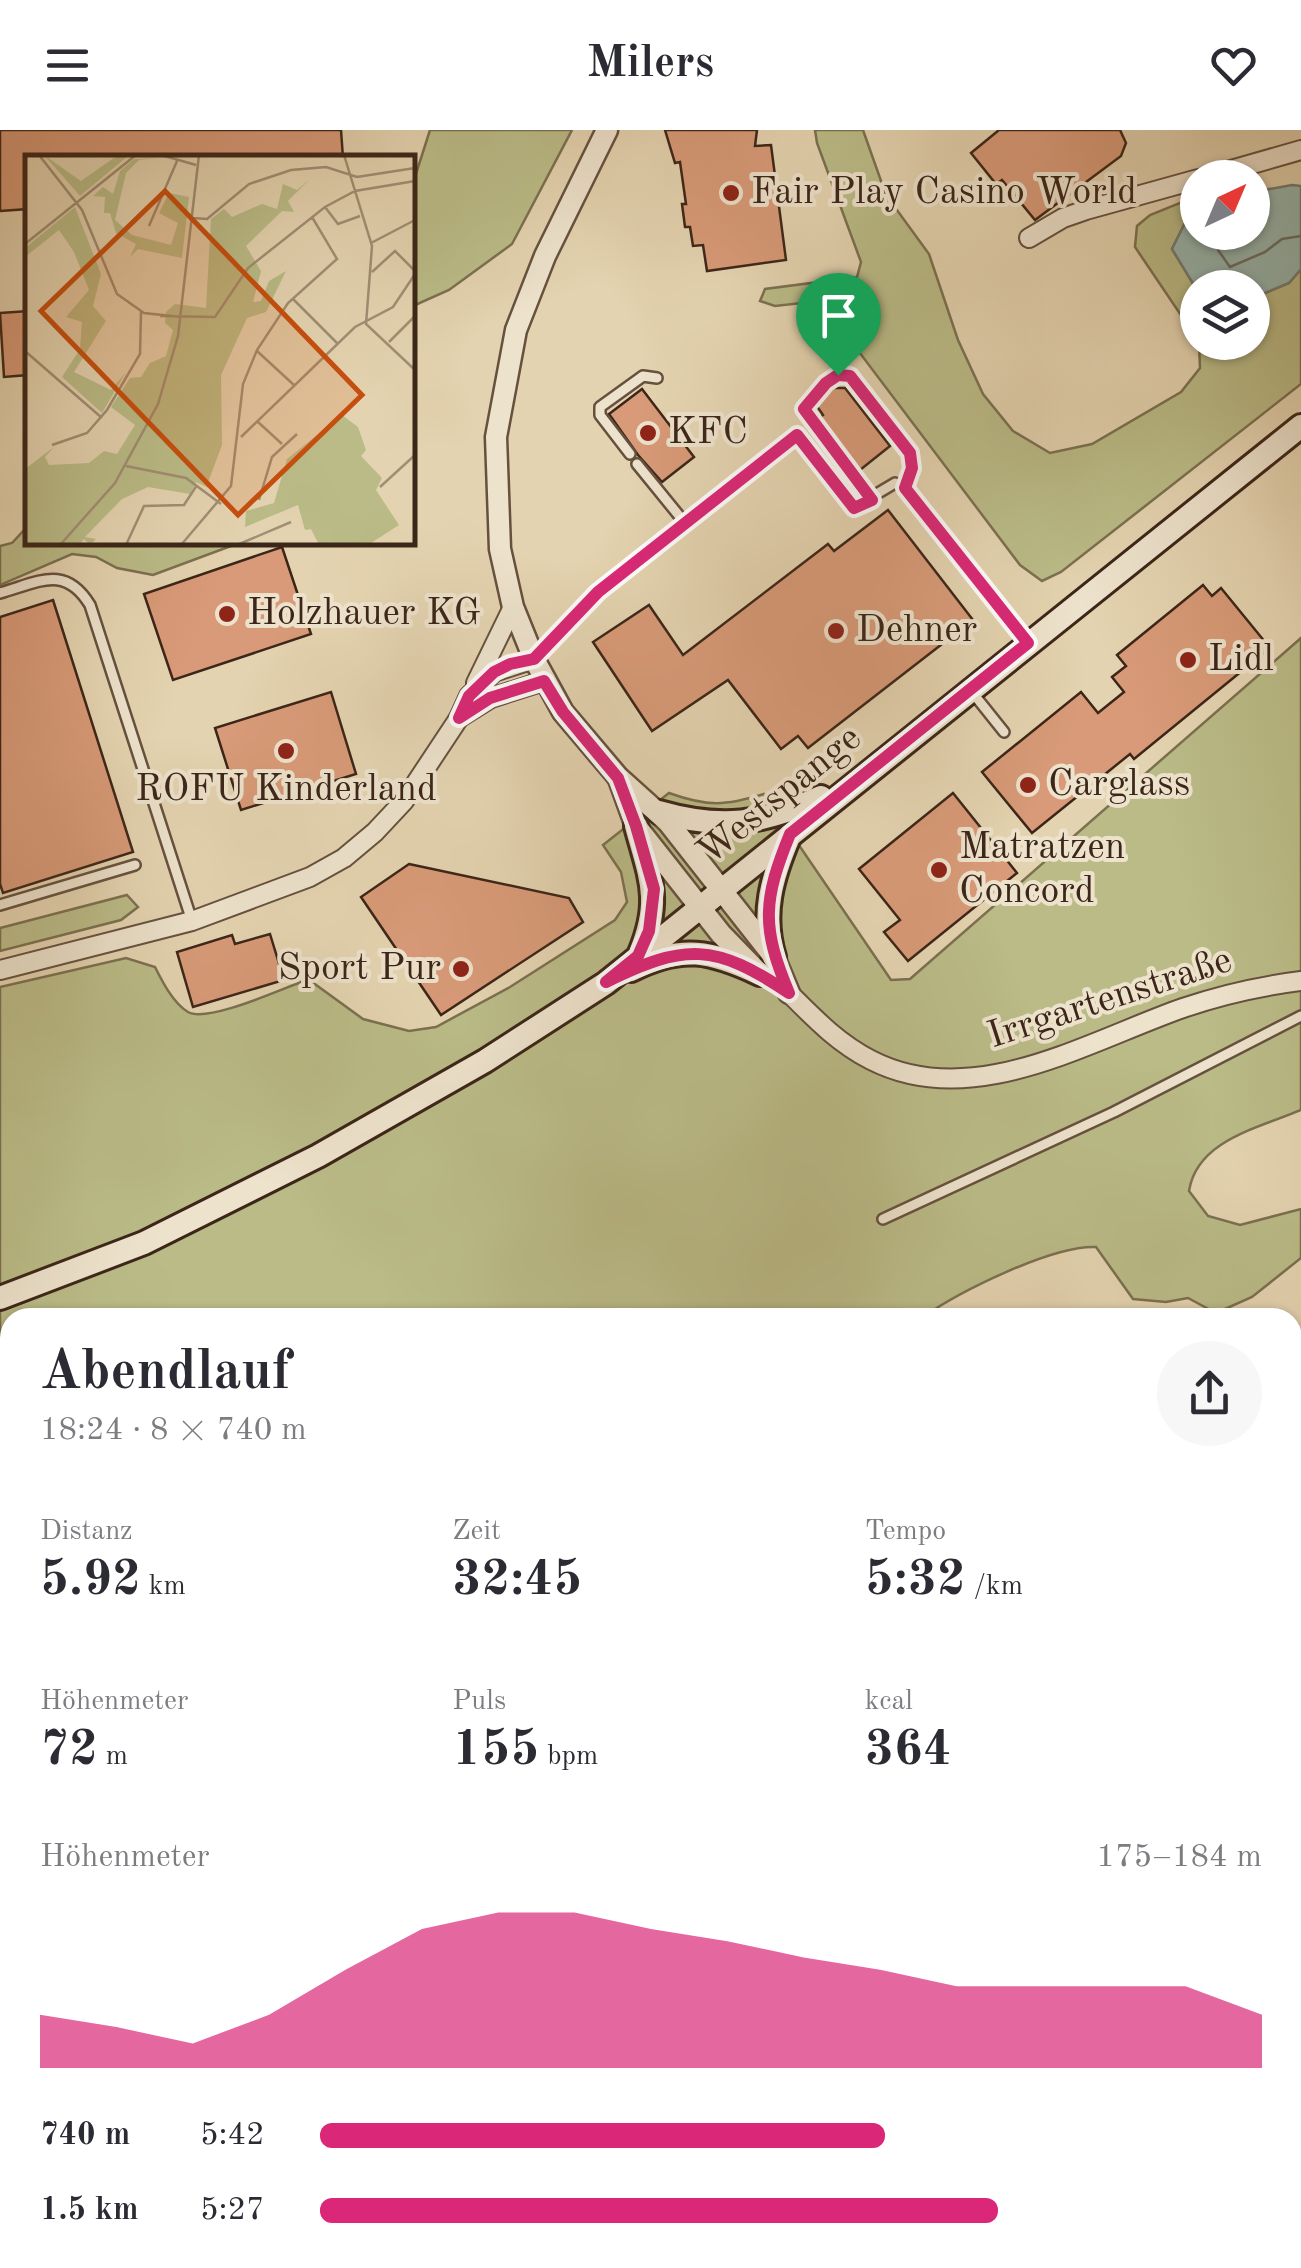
<!DOCTYPE html>
<html lang="de">
<meta charset="utf-8">
<style>
:root{--surface:#fff;--page:#f7f7f7;--text:#2b2b33;--muted:#7c7c81;--accent:#db2777}
body{margin:0;font-family:"Old Standard TT",serif;background:var(--page);color:var(--text);height:100vh;display:flex;flex-direction:column;font-size:38px;white-space:nowrap}
*{box-sizing:border-box;margin:0}
p{font-size:32px;color:var(--muted)}
.icon{flex:none;width:55px;height:55px;fill:none;stroke:currentColor;stroke-width:2;stroke-linecap:round;stroke-linejoin:round}
.map{position:relative;flex:1;overflow:hidden}
.sheet{position:absolute;left:0px;top:1178px;width:1302px;height:962px;display:flex;flex-direction:column;background:var(--surface);border-radius:30px 30px 0 0;box-shadow:0 2px 8px #0004}
.sheet>*{flex:none}
.needle{width:65px;rotate:44deg}
.buttons{position:absolute;left:1180px;top:30px;display:grid;gap:20px}
.buttons a{display:grid;place-items:center;width:90px;height:90px;border-radius:50%;background:var(--surface);box-shadow:0 2px 8px #0004;font-size:50px}
.pin{position:absolute;display:grid;place-items:center;width:85px;height:85px;color:#fff;margin:-102px -42px;border-radius:50% 50% 50% 0;rotate:-45deg;box-shadow:0 0 10px #0007}
.pin .icon{rotate:45deg}
.round{display:grid;place-items:center;flex:none;width:105px;height:105px;border-radius:52px;background:var(--page)}
.head{display:flex;align-items:center;justify-content:space-between;height:170px;padding:0 40px}
h1{font-size:55px;font-weight:600;line-height:75px}
.figures{display:grid;grid-template-columns:repeat(3,1fr);gap:15px;height:170px;padding:10px 40px}
.figures div{display:grid;align-content:center}
.figures b{font-size:50px;font-weight:600}
.figures small{font-size:28px;font-weight:400}
.figures p{font-size:28px}
.chart{height:280px;padding:20px 40px}
.chart p{display:flex;justify-content:space-between}
.chart svg{width:100%;height:180px;margin-top:10px;fill:var(--accent);opacity:.7}
ul{padding:0 40px;list-style:none;font-size:32px}
li{display:grid;grid-template-columns:160px 120px 1fr;align-items:center;height:75px}
li i{height:25px;border-radius:12px;background:var(--accent)}
header{display:flex;justify-content:space-between;align-items:center;height:130px;padding:0 40px;background:var(--surface);font-size:45px;font-weight:600}
.map>svg:first-child{display:block}
.green{fill:#babb87;stroke:#7b7050;stroke-width:2.5}
.water{fill:#96b7b1;stroke:#727d74;stroke-width:2.5}
.lines{fill:none;stroke-linecap:round;stroke-linejoin:round}
.shore{stroke:#696e65;stroke-width:2.5}
.building{fill:#d89a78;stroke:#3c2619;stroke-width:2.5}
.service-casing{stroke:#66513f;stroke-width:14}
.minor-casing{stroke:#66513f;stroke-width:22}
.tertiary-casing{stroke:#66513f;stroke-width:25}
.secondary-casing{stroke:#3c2619;stroke-width:28}
.service{stroke:#ede2cc;stroke-width:9}
.minor{stroke:#ede2cc;stroke-width:18}
.tertiary{stroke:#ede2cc;stroke-width:20}
.secondary{stroke:#ede2cc;stroke-width:22}
.route-casing{stroke:#fff;stroke-width:20}
.route{stroke:#db2777;stroke-width:12}
.poi-dot{fill:#8f2418;stroke:#ede2cc;stroke-width:4}
.labels{text-anchor:middle;dominant-baseline:central;stroke-width:8;stroke-linejoin:round;paint-order:stroke}
.poi-label{font-size:38px;fill:#3c2619;stroke:#ede2cc;text-anchor:start}
.street-label{font-size:38px;fill:#3c2619;stroke:#ede2cc}
.inset-road{fill:none;stroke:#a18e74;stroke-width:2.5}
.view{fill:#c64f0f;fill-opacity:0.15;stroke:#c64f0f;stroke-width:5}
.inset-edge{fill:none;stroke:#3c2619;stroke-width:5}
</style>
<header><svg class="icon" aria-label="menu" viewBox="0 0 24 24"><path d="M4 6h16M4 12h16M4 18h16"/></svg>Milers<svg class="icon" aria-label="heart" viewBox="0 0 24 24"><path d="M12 20l-8-8c-3-5 5-10 8-4 3-6 11-1 8 4z"/></svg></header>
<div class="map">
<svg width="1301" height="2138" viewBox="0 0 1301 2138">
<rect width="100%" height="100%" fill="#e4d3b0"/>
<filter id="stains"><feTurbulence type="fractalNoise" baseFrequency=".002" numOctaves="4"/><feColorMatrix values="0 0 0 0 .2 0 0 0 0 .09 0 0 0 0 .02 0 0 0 .5 -.17"/></filter>
<radialGradient id="worn" r=".72"><stop offset=".6" stop-color="#630" stop-opacity="0"/><stop offset="1" stop-color="#630" stop-opacity=".3"/></radialGradient>
<g class="green">
<path d="M430 0H572L512 114 449 160 413 176V53Z"/>
<path d="M815 0H863L886 65 929 124 958 210 983 264 1013 301 1050 323 1092 314 1181 262 1200 238 1199 213 1252 212 1253 168 1289 153 1301 139V254L1061 442 1042 451 1020 435 850 210 853 179 847 168 775 176 760 171 765 159 857 147 861 132 817 13Z"/>
<path d="M1197 66V87L1185 93 1172 119 1197 160V209L1135 117 1137 96 1150 85Z"/>
<path d="M27 397 28 412 239 413 153 445 117 438 96 427 72 424 0 455V416L12 413Z"/>
<path d="M1301 508V980C1259 998 1197 1010 1189 1061L1208 1086 1240 1095 1301 1079V1128L1252 1167 1216 1183 1188 1168 1166 1172 1133 1169 1096 1117C1052 1115 959 1162 923 1187L10 1188V1802L0 1807V857L126 828 155 837C162 851 173 873 188 882 208 893 281 859 304 851L312 852 363 889 409 901 436 897 510 857 615 790 627 772 621 742 603 715 669 663C708 677 725 676 764 664L891 850 910 849Z"/>
<path d="M127 765 138 777 121 790 0 821V798Z"/>
<path d="M1301 1292V1472H1293L1292 1294Z"/>
<path d="M494 2130 749 2133 754 2130H1033L1078 2138H492Z"/>
</g>
<path class="water" d="M1292 55 1301 56V139L1289 153 1253 168 1252 158 1197 160 1172 119 1185 93 1197 87 1198 102H1252L1253 62Z"/>
<g class="lines">
<path class="shore" d="M1231 102 1218 120 1230 137 1265 122 1282 109 1301 106"/>
</g>
<g class="building">
<path d="M0 0H341L343 28H28V79L0 81Z"/>
<path d="M665 0H757L755 16 771 15 786 130 707 141 703 115 693 116 690 97H685L682 74H686L680 32 675 33Z"/>
<path d="M999 0H1120L1126 13 1121 26 1035 90 1002 50 996 54 971 23Z"/>
<path d="M28 181V245L4 247 0 183Z"/>
<path d="M833 258H845L890 316 860 340 820 287 823 285 816 275Z"/>
<path d="M642 259 694 327 662 352 638 325 609 284Z"/>
<path d="M888 380 973 490 808 618 798 606 781 619 728 550 652 601 593 512 649 475 683 525 828 414 834 421Z"/>
<path d="M282 417 311 504 173 550 144 464Z"/>
<path d="M1203 455 1212 466 1221 458 1270 518 1134 629 1130 624 1032 703 982 642 1081 562 1098 583 1124 562 1112 547 1126 536 1117 525Z"/>
<path d="M53 470 133 722 3 763 0 754V487Z"/>
<path d="M331 562 356 644 241 680 215 598Z"/>
<path d="M953 663 1017 743 908 831 884 802 900 790 859 739Z"/>
<path d="M409 734 569 768 583 792 441 885 361 767Z"/>
<path d="M270 804 284 850 193 877 177 822 232 805 235 814Z"/>
</g>
<g class="lines">
<g class="service-casing">
<g id="service">
<path d="M630 324 600 285V277L643 246 657 248"/>
<path d="M637 334 685 393"/>
<path d="M872 370 804 279C813 261 830 244 851 247L910 323 912 338 905 358"/>
<path d="M0 463C39 452 65 434 90 475L192 791"/>
<path d="M536 527 598 462 797 305 853 378 895 353 909 360 1028 513"/>
<path d="M972 562 1004 602"/>
<path d="M0 775 135 735"/>
<path d="M883 1089 1114 982 1301 886"/>
</g>
</g>
<g class="minor-casing">
<g id="minor">
<path d="M1203 48 1301 20"/>
<path d="M1029 108 1063 88 1086 80 1198 49"/>
<path d="M476 553 513 477"/>
<path d="M459 588 491 568 544 551"/>
<path d="M0 840 192 791 310 747 344 728 375 702 404 671 459 588 469 566 494 542 534 529"/>
<path d="M789 863C815 889 838 913 871 930 972 982 1086 912 1183 878 1221 865 1261 856 1301 851"/>
<path d="M1292 1265 1301 1263"/>
<path d="M239 2138 253 2130"/>
</g>
</g>
<g class="tertiary-casing">
<g id="tertiary">
<path d="M607 0 545 126 516 200 496 307 500 419 513 477 534 529 563 582 618 647 668 692 774 827 789 863"/>
<path d="M619 649 636 696 721 804 758 842"/>
<path d="M1292 1733H1301"/>
<path d="M0 1968 5 1978"/>
</g>
</g>
<g class="secondary-casing">
<g id="secondary">
<path d="M659 682C722 700 762 694 821 667"/>
<path d="M636 696C650 748 662 770 640 823"/>
<path d="M774 827C761 784 772 747 789 707"/>
<path d="M631 840C682 814 711 821 760 844"/>
<path d="M0 1168 144 1113 318 1026 485 931 606 853 1301 296"/>
</g>
</g>
<use href="#service" class="service"/>
<use href="#minor" class="minor"/>
<use href="#tertiary" class="tertiary"/>
<use href="#secondary" class="secondary"/>
</g>
<g class="lines">
<g class="route-casing">
<path id="route" d="M838 245 850 246 910 323 912 338 905 358 1028 513 790 704C763 770 761 797 789 863 715 813 685 813 606 852L638 826 649 801 654 759 636 696 618 648 563 582 544 551 490 568 459 588 469 566 494 542 510 534 534 529 598 462 797 305 854 378 872 370 804 279 826 253Z"/>
</g>
<use href="#route" class="route"/>
</g>
<g class="poi-dot">
<circle cx="731" cy="63" r="10"/>
<circle cx="648" cy="303" r="10"/>
<circle cx="227" cy="484" r="10"/>
<circle cx="836" cy="501" r="10"/>
<circle cx="1188" cy="530" r="10"/>
<circle cx="286" cy="621" r="10"/>
<circle cx="1028" cy="655" r="10"/>
<circle cx="939" cy="740" r="10"/>
<circle cx="461" cy="839" r="10"/>
</g>
<g class="labels">
<g class="poi-label">
<text x="751" y="63">Fair Play Casino World</text>
<text x="668" y="303">KFC</text>
<text x="247" y="484">Holzhauer KG</text>
<text x="856" y="501">Dehner</text>
<text x="1208" y="530">Lidl</text>
<text x="1048" y="655">Carglass</text>
<text x="286" y="660" text-anchor="middle">ROFU Kinderland</text>
<text x="959" y="718">Matratzen<tspan x="959" dy="44">Concord</tspan></text>
<text x="441" y="839" text-anchor="end">Sport Pur</text>
</g>
<g class="street-label">
<text transform="translate(780 666) rotate(-39)">Westspange</text>
<text transform="translate(1110 869) rotate(-18)">Irrgartenstraße</text>
</g>
</g>
<g transform="translate(25 25)">
<rect width="390" height="390" fill="#e4d3b0"/>
<path d="M19 0 56 26 93 0H104L55 41ZM132 3 114 5 101 18 90 65 107 80 146 90 153 68 134 58 144 38 164 42 157 103 113 94 105 102 111 89 91 78 85 58H79L80 42 68 41 78 32 88 39 95 16 109 4ZM285 24 263 46 269 57 257 56 221 91 236 116 228 147 236 146 244 126 261 116 241 157 222 163 196 220 197 290 182 330 198 340 171 327 165 339 123 332 97 344 60 382 71 384 65 390 59 384 54 390H0V314L29 292 20 302 24 310 64 308 79 296 92 299 110 270 86 252 105 223 116 222 125 208 141 201 148 175 140 168 141 157 150 149 181 153 186 64 199 54 207 62 237 49 252 54 258 29 272 35ZM50 52 76 119 68 151 81 166 49 217 86 235 101 217 77 258 37 222 55 194 57 167 41 162 64 135 49 97 34 75 0 102V93ZM317 260 333 272 341 295 336 301 357 323 351 335 374 370 343 390H294L286 374 280 375 273 350 220 372 221 356 249 348 262 304Z" fill="#babb87"/>
<path class="inset-road" d="M14 0 57 55 92 139 119 158 156 162M136 0 171 10M319 0 347 91 341 169 390 215M300 52 313 69 335 61M168 63 182 64 224 29 266 15 301 12 332 22 390 13M124 71 152 6M346 88 390 65M0 89 111 0M347 117 370 96 390 116M267 143 313 189M135 161 190 162 223 113 300 52 330 36 390 26M364 187 390 161M0 196 77 263M232 196 270 231M233 267 257 289M216 282 330 172 368 152 390 119M27 290 62 278 82 255 115 199 116 157M101 311 161 323 196 349M355 332 390 300M234 345 247 302 272 279M35 390 90 328 133 249 153 181 174 0M101 390 119 351 159 350 172 330M156 390 206 331 218 229 232 195 263 148 312 104 287 62M212 390 266 367"/>
<path class="view" d="M140 36 337 240 213 360 16 156Z"/>
<rect width="390" height="390" class="inset-edge"/>
</g>
<rect width="100%" height="100%" filter="url(#stains)"/>
<rect width="100%" height="100%" fill="url(#worn)"/>
</svg>
<div class="buttons">
<a><svg class="needle" viewBox="-14 -14 28 28"><path d="M0-13l5 13h-10z" fill="#e53935"/><path d="M0 13l5-13h-10z" fill="#7c7c81"/></svg></a>
<a><svg class="icon" aria-label="layers" viewBox="0 0 24 24"><path d="M12 4l9 5-9 5-9-5zM3 14l9 5 9-5"/></svg></a>
</div>
<div class="pin" style="left:838px;top:245px;background:#1e9e55"><svg class="icon" aria-label="arrive" viewBox="0 0 24 24"><path d="M6 21V4h12l-3 4 3 4H6"/></svg></div>
<section class="sheet">
<div class="head"><div><h1>Abendlauf</h1><p>18:24 · 8 × 740 m</p></div><a class="round"><svg class="icon" aria-label="share" viewBox="0 0 24 24"><path d="M12 15V3M7 8l5-5 5 5M5 13v7h14v-7"/></svg></a></div>
<div class="figures">
<div><p>Distanz</p><b>5.92<small> km</small></b></div>
<div><p>Zeit</p><b>32:45</b></div>
<div><p>Tempo</p><b>5:32<small> /km</small></b></div>
</div>
<div class="figures">
<div><p>Höhenmeter</p><b>72<small> m</small></b></div>
<div><p>Puls</p><b>155<small> bpm</small></b></div>
<div><p>kcal</p><b>364</b></div>
</div>
<div class="chart"><p><span>Höhenmeter</span>175–184 m</p>
<svg viewBox="0 0 160 44" preserveAspectRatio="none"><path d="M0 44V31L10 34L20 38L30 31L40 20L50 10L60 6L70 6L80 10L90 13L100 17L110 20L120 24L130 24L140 24L150 24L160 31V44z"/></svg>
</div>
<ul>
<li><b>740 m</b>5:42<i style="width:60%"></i></li>
<li><b>1.5 km</b>5:27<i style="width:72%"></i></li>
</ul>
</section>
</div>
